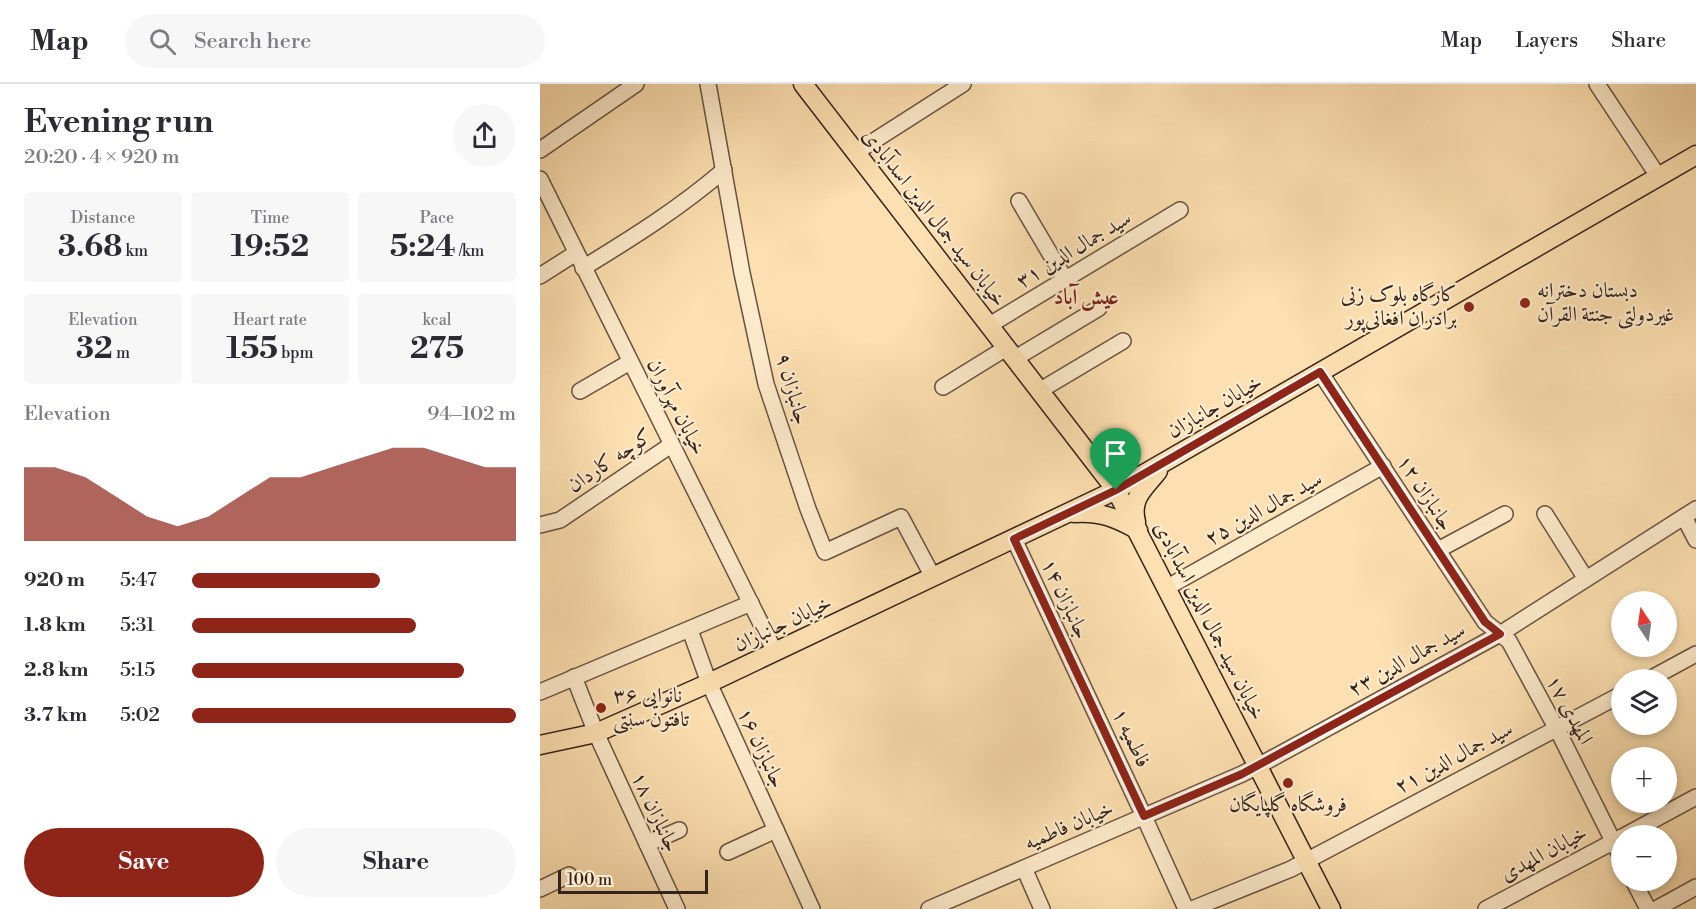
<!DOCTYPE html>
<meta charset="utf-8">
<style>
:root{--surface:#fff;--page:#f7f7f7;--text:#2b2b33;--muted:#7c7c81;--line:#e1e1e2;--accent:#8f2418}
body{margin:0;font-family:"Libre Bodoni",Amiri,serif;background:var(--page);color:var(--text);height:100vh;display:flex;flex-direction:column;font-size:22px;white-space:nowrap}
*{box-sizing:border-box;margin:0}
p{font-size:20px;color:var(--muted)}
.icon{flex:none;width:33px;height:33px;fill:none;stroke:currentColor;stroke-width:2;stroke-linecap:round;stroke-linejoin:round}
.map{position:relative;flex:1;overflow:hidden}
.sheet{display:flex;flex-direction:column;background:var(--surface);width:540px}
.sheet>*{flex:none}
.needle{width:39px;rotate:347deg}
.buttons{position:absolute;left:1071px;top:507px;display:grid;gap:12px}
.buttons a{display:grid;place-items:center;width:66px;height:66px;border-radius:50%;background:var(--surface);box-shadow:0 3px 9px #0003;font-size:30px}
.scale{position:absolute;left:18px;bottom:15px;width:150px;box-sizing:border-box;padding-left:6px;border:3px solid #35241d;border-top:0;font-size:16px;line-height:21px;white-space:nowrap;color:#35241d;-webkit-text-stroke:4px #feebcc;paint-order:stroke}
.pin{position:absolute;display:grid;place-items:center;width:51px;height:51px;color:#fff;margin:-62px -26px;border-radius:50% 50% 50% 0;rotate:-45deg;box-shadow:0 0 6px #0007}
.pin .icon{rotate:45deg}
.round{display:grid;place-items:center;flex:none;width:63px;height:63px;border-radius:32px;background:var(--page)}
.head{display:flex;align-items:center;justify-content:space-between;height:102px;padding:0 24px}
h1{font-size:33px;font-weight:700;line-height:45px}
.figures{display:grid;grid-template-columns:repeat(3,1fr);gap:9px;height:102px;padding:6px 24px}
.figures div{display:grid;align-content:center;border-radius:6px;background:var(--page);text-align:center}
.figures b{font-size:30px;font-weight:700}
.figures small{font-size:16px;font-weight:400}
.figures p{font-size:16px}
.chart{height:168px;padding:12px 24px}
.chart p{display:flex;justify-content:space-between}
.chart svg{width:100%;height:108px;margin-top:6px;fill:var(--accent);opacity:.7}
.button{display:flex;gap:12px;margin-top:auto;padding:12px 24px}
.button a{flex:1;height:69px;border-radius:36px;background:var(--accent);color:#fff;font-size:24px;font-weight:700;line-height:69px;text-align:center}
.button a+a{background:var(--page);color:var(--text)}
ul{padding:0 24px;list-style:none;font-size:20px}
li{display:grid;grid-template-columns:96px 72px 1fr;align-items:center;height:45px}
li i{height:15px;border-radius:8px;background:var(--accent)}
header{display:flex;align-items:center;gap:36px;box-sizing:border-box;height:84px;padding:0 30px;background:var(--surface);border-bottom:2px solid var(--line)}
header strong{font-size:28px}
nav{display:flex;gap:33px;margin-inline-start:auto;font-size:21px}
.search{width:420px;height:54px;background:var(--page);display:flex;align-items:center;gap:15px;box-sizing:border-box;padding:0 21px;border-radius:33px;color:var(--muted);font-size:22px}
main{display:flex;flex:1;min-height:0}
.map>svg:first-child{display:block}
.lines{fill:none;stroke-linecap:round;stroke-linejoin:round}
.minor-casing{stroke:#675342;stroke-width:18}
.major-casing{stroke:#35241d;stroke-width:21}
.minor{stroke:#feebcc;stroke-width:15}
.major{stroke:#fde0b1;stroke-width:18}
.route-casing{stroke:#fff;stroke-width:12}
.route{stroke:#8f2418;stroke-width:8}
.poi-dot{fill:#8f2418;stroke:#feebcc;stroke-width:2}
.labels{text-anchor:middle;dominant-baseline:central;stroke-width:4.5;stroke-linejoin:round;paint-order:stroke}
.street-label{font-size:21px;fill:#35241d;stroke:#feebcc}
.poi-label{font-size:21px;fill:#35241d;stroke:#feebcc;text-anchor:start}
.neighbourhood-label{font-size:22px;font-weight:bold;fill:#7a1f14;stroke:#feebcc}
</style>
<header>
<strong>Map</strong>
<div class="search"><svg class="icon" aria-label="search" viewBox="0 0 24 24"><circle cx="10" cy="10" r="6"/><path d="M15 15l6 6"/></svg>Search here</div>
<nav><a>Map</a><a>Layers</a><a>Share</a></nav>
</header>
<main>
<section class="sheet">
<div class="head"><div><h1>Evening run</h1><p>20:20 · 4 × 920 m</p></div><a class="round"><svg class="icon" aria-label="share" viewBox="0 0 24 24"><path d="M12 15V3M7 8l5-5 5 5M5 13v7h14v-7"/></svg></a></div>
<div class="figures">
<div><p>Distance</p><b>3.68<small> km</small></b></div>
<div><p>Time</p><b>19:52</b></div>
<div><p>Pace</p><b>5:24<small> /km</small></b></div>
</div>
<div class="figures">
<div><p>Elevation</p><b>32<small> m</small></b></div>
<div><p>Heart rate</p><b>155<small> bpm</small></b></div>
<div><p>kcal</p><b>275</b></div>
</div>
<div class="chart"><p><span>Elevation</span>94–102 m</p>
<svg viewBox="0 0 160 44" preserveAspectRatio="none"><path d="M0 44V14L10 14L20 18L30 26L40 34L50 38L60 34L70 26L80 18L90 18L100 14L110 10L120 6L130 6L140 10L150 14L160 14V44z"/></svg>
</div>
<ul>
<li><b>920 m</b>5:47<i style="width:58%"></i></li>
<li><b>1.8 km</b>5:31<i style="width:69%"></i></li>
<li><b>2.8 km</b>5:15<i style="width:84%"></i></li>
<li><b>3.7 km</b>5:02<i style="width:100%"></i></li>
</ul>
<div class="button"><a>Save</a><a>Share</a></div>
</section>
<div class="map">
<svg width="1156" height="825" viewBox="0 0 1156 825">
<rect width="100%" height="100%" fill="#fde0b1"/>
<filter id="stains"><feTurbulence type="fractalNoise" baseFrequency=".00333" numOctaves="4"/><feColorMatrix values="0 0 0 0 .2 0 0 0 0 .09 0 0 0 0 .02 0 0 0 .5 -.17"/></filter>
<radialGradient id="worn" r=".72"><stop offset=".6" stop-color="#630" stop-opacity="0"/><stop offset="1" stop-color="#630" stop-opacity=".3"/></radialGradient>
<g class="lines">
<g class="minor-casing">
<g id="minor">
<path d="M168 0 202 189 226 300 268 425 285 468 361 433 393 493"/>
<path d="M1057 0 1118 92"/>
<path d="M0 66 96 0"/>
<path d="M315 69 423 0"/>
<path d="M0 95 235 568"/>
<path d="M479 117 525 195"/>
<path d="M43 184C92 154 140 124 184 86"/>
<path d="M0 192 36 169"/>
<path d="M448 242 640 126"/>
<path d="M474 275 559 224"/>
<path d="M780 288 945 538 969 557 1020 651 1082 775"/>
<path d="M403 303 466 264"/>
<path d="M40 307 90 278"/>
<path d="M499 307 583 257"/>
<path d="M1005 430 1046 495"/>
<path d="M1144 433 1156 456"/>
<path d="M0 441 20 436 131 361"/>
<path d="M474 455 601 726 646 825"/>
<path d="M898 466 965 430"/>
<path d="M626 504 843 382"/>
<path d="M150 546 169 599 272 825"/>
<path d="M34 593 56 649 137 825"/>
<path d="M1108 596 1156 570"/>
<path d="M0 608 211 519"/>
<path d="M1084 752 1156 713"/>
<path d="M107 760 139 746"/>
<path d="M188 768 236 746"/>
<path d="M484 784 502 825"/>
<path d="M1093 796 1108 825"/>
<path d="M0 805 29 791"/>
<path d="M389 825 702 690 729 676 960 550 1156 425"/>
<path d="M652 825 751 785 1082 610"/>
<path d="M946 825 1082 753"/>
<path d="M1116 825 1156 803"/>
</g>
</g>
<g class="major-casing">
<g id="major">
<path d="M263 0 576 406 791 825"/>
<path d="M534 429C560 427 576 434 598 446"/>
<path d="M596 438C590 414 604 405 618 387"/>
<path d="M0 661 56 649 169 599 576 406 1156 71"/>
</g>
</g>
<use href="#minor" class="minor"/>
<use href="#major" class="major"/>
</g>
<g class="lines">
<g class="route-casing">
<path id="route" d="M780 288 945 538 960 550 702 690 604 732 474 455 576 406Z"/>
</g>
<use href="#route" class="route"/>
</g>
<g class="poi-dot">
<circle cx="985" cy="219" r="6"/>
<circle cx="929" cy="223" r="6"/>
<circle cx="61" cy="624" r="6"/>
<circle cx="748" cy="699" r="6"/>
</g>
<g class="labels">
<g class="street-label">
<text transform="translate(394 134) rotate(52)">خیابان سید جمال الدین اسدآبادی</text>
<text transform="translate(534 166) rotate(-31)">سید جمال الدین ۳۱</text>
<text transform="translate(252 305) rotate(74)">جانبازان ۹</text>
<text transform="translate(136 323) rotate(63)">خیابان مهرآوران</text>
<text transform="translate(675 323) rotate(-30)">خیابان جانبازان</text>
<text transform="translate(70 377) rotate(-34)">کوچه کاردان</text>
<text transform="translate(885 409) rotate(57)">جانبازان ۱۲</text>
<text transform="translate(724 425) rotate(-29)">سید جمال الدین ۲۵</text>
<text transform="translate(525 515) rotate(65)">جانبازان ۱۴</text>
<text transform="translate(669 537) rotate(63)">خیابان سید جمال الدین اسدآبادی</text>
<text transform="translate(243 540) rotate(-25)">خیابان جانبازان</text>
<text transform="translate(867 576) rotate(-29)">سید جمال الدین ۲۳</text>
<text transform="translate(1029 626) rotate(62)">المهدی ۱۷</text>
<text transform="translate(591 654) rotate(65)">فاطمیه ۱</text>
<text transform="translate(221 664) rotate(65)">جانبازان ۱۶</text>
<text transform="translate(914 674) rotate(-28)">سید جمال الدین ۲۱</text>
<text transform="translate(115 728) rotate(65)">جانبازان ۱۸</text>
<text transform="translate(529 742) rotate(-23)">خیابان فاطمیه</text>
<text transform="translate(1004 770) rotate(-28)">خیابان المهدی</text>
</g>
<g class="poi-label">
<text x="997" y="207">دبستان دخترانه<tspan x="997" dy="24">غیردولتی جنتة القرآن</tspan></text>
<text x="917" y="211" text-anchor="end">کارگاه بلوک زنی<tspan x="917" dy="24">برادران افغانی‌پور</tspan></text>
<text x="73" y="612">نانوایی ۳۶<tspan x="73" dy="24">تافتون سنتی</tspan></text>
<text x="748" y="721" text-anchor="middle">فروشگاه گلپایگان</text>
</g>
<g class="neighbourhood-label">
<text x="546" y="213">عیش آباد</text>
</g>
</g>
<rect width="100%" height="100%" filter="url(#stains)"/>
<rect width="100%" height="100%" fill="url(#worn)"/>
</svg>
<div class="buttons">
<a><svg class="needle" viewBox="-14 -14 28 28"><path d="M0-13l5 13h-10z" fill="#e53935"/><path d="M0 13l5-13h-10z" fill="#7c7c81"/></svg></a>
<a><svg class="icon" aria-label="layers" viewBox="0 0 24 24"><path d="M12 4l9 5-9 5-9-5zM3 14l9 5 9-5"/></svg></a>
<a>+</a>
<a>−</a>
</div>
<div class="scale">100 m</div>
<div class="pin" style="left:576px;top:406px;background:#1e9e55"><svg class="icon" aria-label="arrive" viewBox="0 0 24 24"><path d="M6 21V4h12l-3 4 3 4H6"/></svg></div>
</div>
</main>
